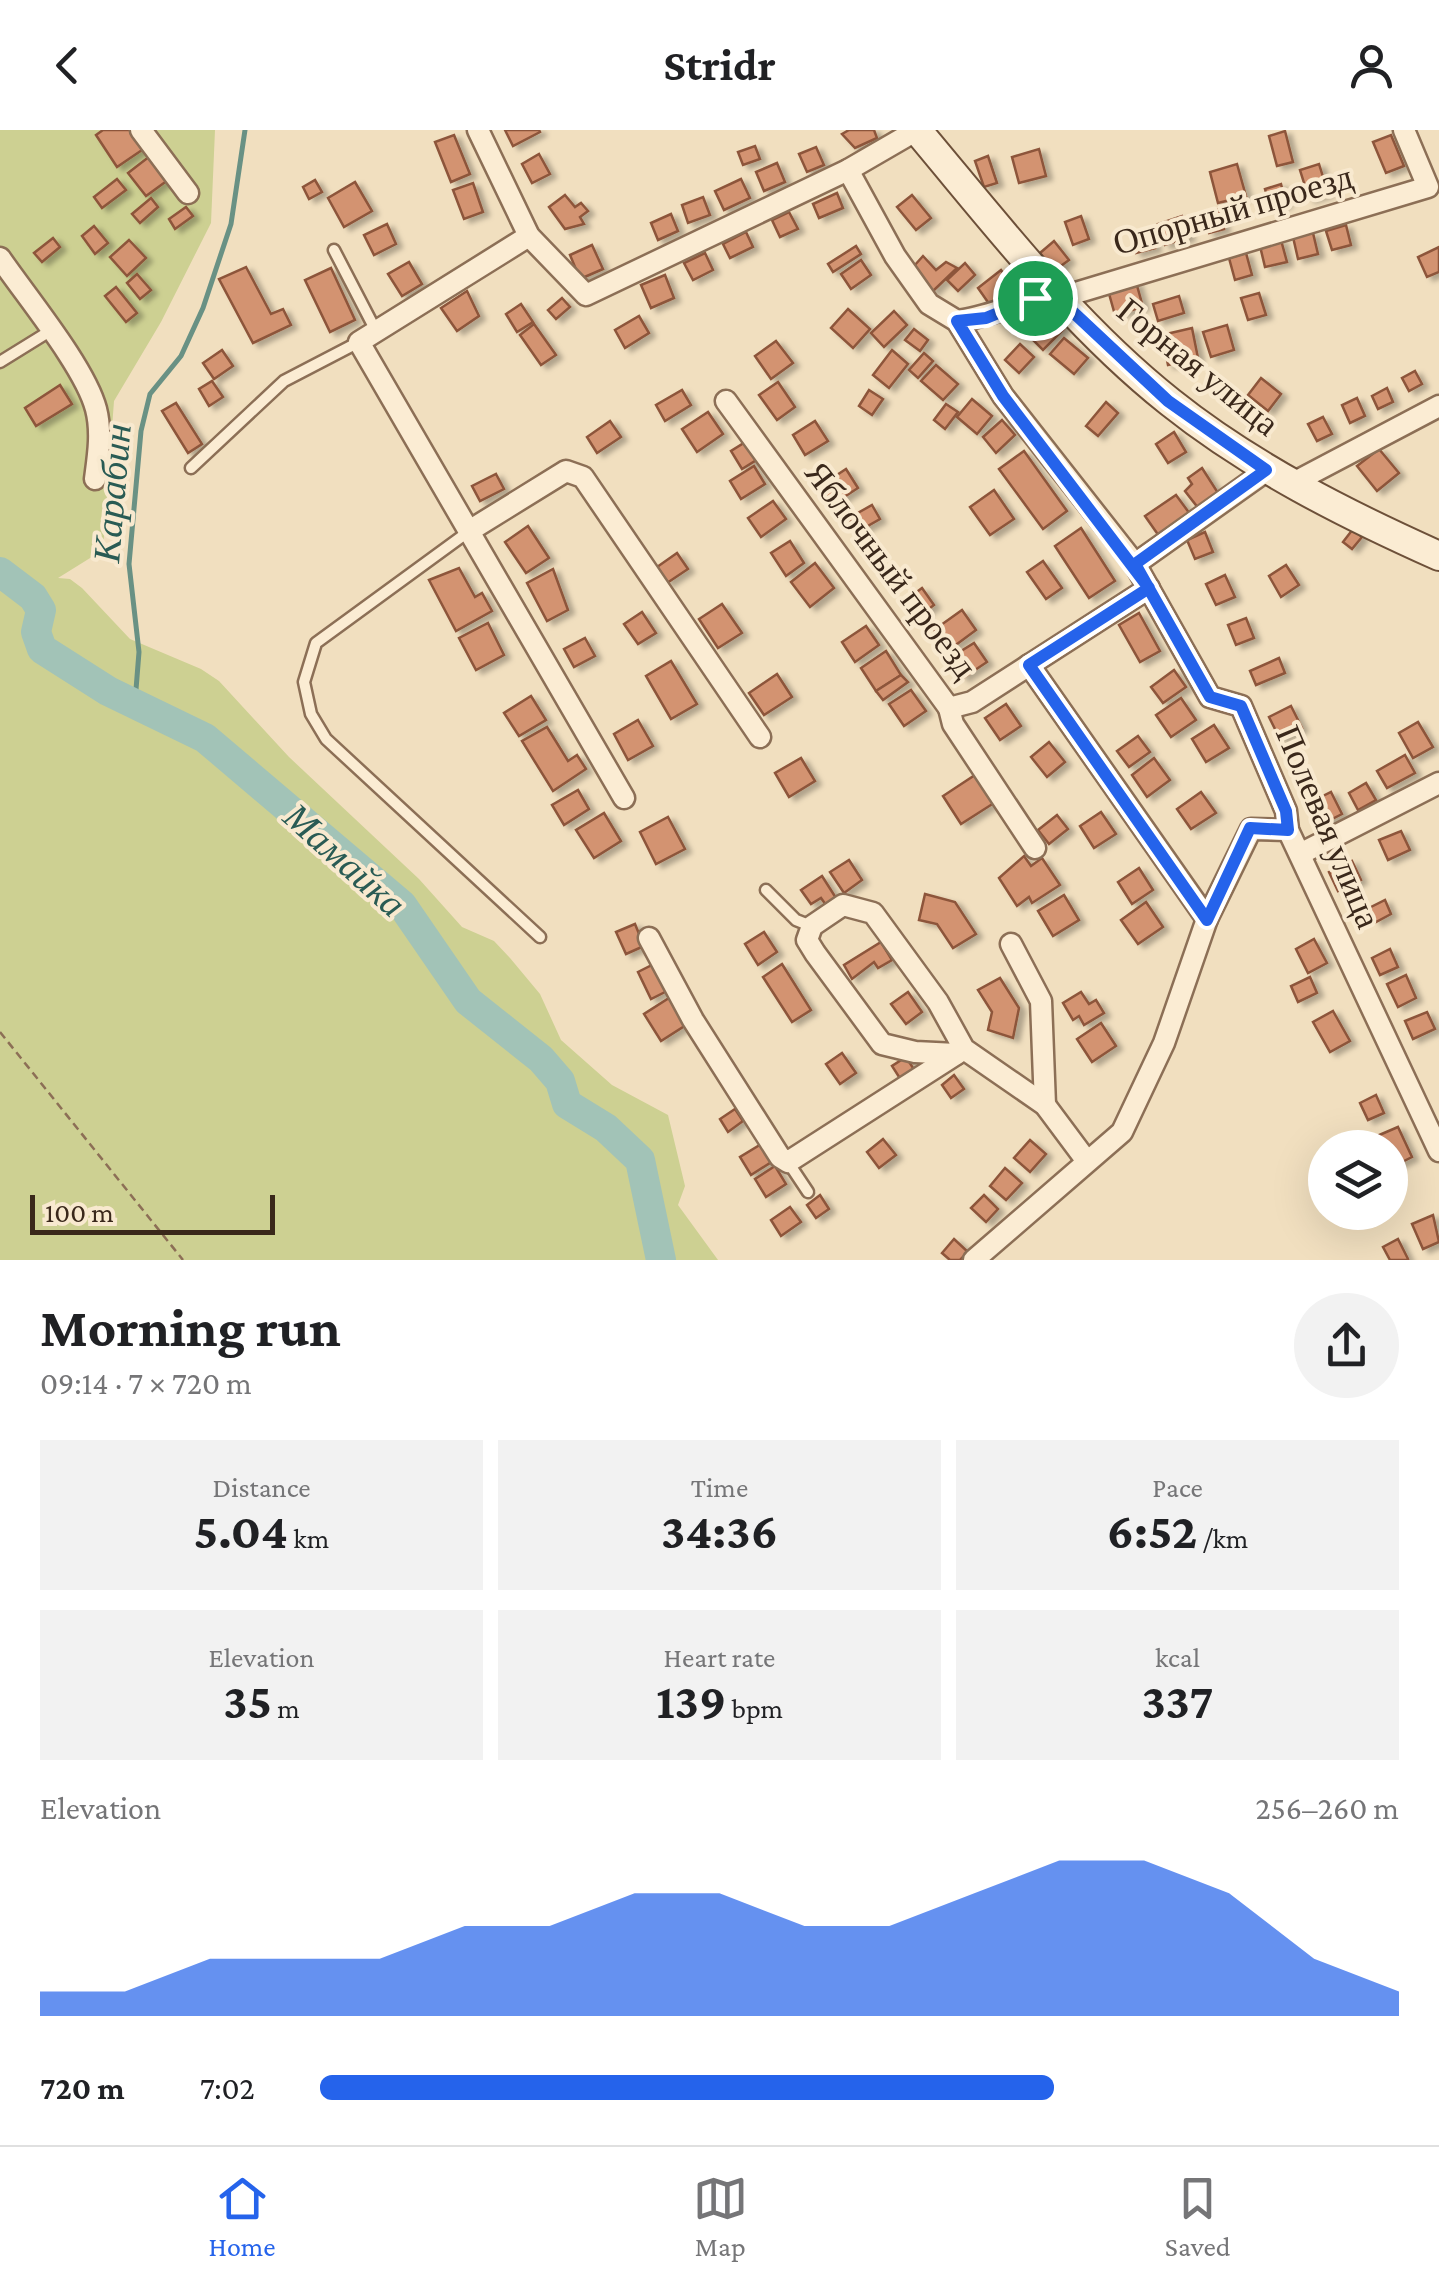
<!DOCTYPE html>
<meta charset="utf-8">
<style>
:root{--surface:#fff;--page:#f2f2f2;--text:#202124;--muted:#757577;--line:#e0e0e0;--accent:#2563eb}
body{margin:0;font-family:"Crimson Pro",serif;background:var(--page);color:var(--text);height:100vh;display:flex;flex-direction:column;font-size:38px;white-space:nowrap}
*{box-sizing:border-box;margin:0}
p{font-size:32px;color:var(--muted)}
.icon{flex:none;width:55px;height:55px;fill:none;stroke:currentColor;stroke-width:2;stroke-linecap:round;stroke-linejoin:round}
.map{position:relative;height:1130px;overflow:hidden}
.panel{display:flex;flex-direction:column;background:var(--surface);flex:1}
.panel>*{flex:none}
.fabs{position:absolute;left:1308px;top:1000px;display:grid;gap:20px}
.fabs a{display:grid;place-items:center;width:100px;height:100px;border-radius:50%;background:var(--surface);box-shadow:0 10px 40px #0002;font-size:50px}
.scale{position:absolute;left:30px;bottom:25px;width:245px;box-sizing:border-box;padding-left:10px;border:5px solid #3a281b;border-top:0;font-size:28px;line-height:35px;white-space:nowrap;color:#3a281b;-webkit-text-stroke:8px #f8e9cf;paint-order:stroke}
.pin{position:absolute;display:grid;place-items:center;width:85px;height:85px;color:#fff;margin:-42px;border:5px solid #fff;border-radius:50%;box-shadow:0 2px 10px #0007}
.round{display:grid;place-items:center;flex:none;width:105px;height:105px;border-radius:52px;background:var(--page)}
.head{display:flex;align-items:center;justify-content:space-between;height:170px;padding:0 40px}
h1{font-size:55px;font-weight:700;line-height:75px}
.figures{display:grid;grid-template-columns:repeat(3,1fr);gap:15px;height:170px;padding:10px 40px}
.figures div{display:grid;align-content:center;border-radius:0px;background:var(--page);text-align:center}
.figures b{font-size:50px;font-weight:700}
.figures small{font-size:28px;font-weight:400}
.figures p{font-size:28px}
.chart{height:280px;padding:20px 40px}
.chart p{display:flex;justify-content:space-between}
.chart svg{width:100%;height:180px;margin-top:10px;fill:var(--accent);opacity:.7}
ul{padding:0 40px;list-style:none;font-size:32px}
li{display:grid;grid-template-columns:160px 120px 1fr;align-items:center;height:75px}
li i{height:25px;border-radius:12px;background:var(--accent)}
header{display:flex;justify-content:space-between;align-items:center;height:130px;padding:0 40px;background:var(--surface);font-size:45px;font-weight:700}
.tab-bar{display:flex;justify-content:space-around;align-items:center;height:140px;border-top:2px solid var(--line);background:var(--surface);font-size:28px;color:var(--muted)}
.tab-bar a{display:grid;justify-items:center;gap:5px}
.tab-bar .current{color:var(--accent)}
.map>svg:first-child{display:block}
.green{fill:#cdd092}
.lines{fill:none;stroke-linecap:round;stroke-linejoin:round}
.stream{stroke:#699184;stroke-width:5}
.river{stroke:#a2c3b7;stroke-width:30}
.building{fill:#d39371;stroke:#8d553a;stroke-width:2.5;filter:url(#shadow)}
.lane-casing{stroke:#8c6f56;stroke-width:15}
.street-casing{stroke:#8c6f56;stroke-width:25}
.secondary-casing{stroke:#6d5039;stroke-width:32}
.path{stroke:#8c6f56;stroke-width:2.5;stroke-dasharray:8 5;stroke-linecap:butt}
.lane{stroke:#fbecd3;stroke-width:10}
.street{stroke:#fbecd3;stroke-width:20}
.secondary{stroke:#fbecd3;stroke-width:28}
.route-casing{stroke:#fff;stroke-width:20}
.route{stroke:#2563eb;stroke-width:12}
.labels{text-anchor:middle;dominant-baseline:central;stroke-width:8;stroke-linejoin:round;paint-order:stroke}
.street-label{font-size:35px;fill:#3a281b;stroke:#f8e9cf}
.water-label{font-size:38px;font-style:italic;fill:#295b54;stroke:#f8e9cf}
</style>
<header><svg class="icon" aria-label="back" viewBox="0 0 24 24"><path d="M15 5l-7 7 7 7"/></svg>Stridr<svg class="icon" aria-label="person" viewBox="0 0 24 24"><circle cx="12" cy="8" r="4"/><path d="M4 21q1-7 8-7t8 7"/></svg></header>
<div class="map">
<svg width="1439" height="1130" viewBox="0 0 1439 1130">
<defs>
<filter id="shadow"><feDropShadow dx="6" dy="3.5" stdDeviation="2.5" flood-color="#0004"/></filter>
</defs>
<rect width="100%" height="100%" fill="#f1dfbf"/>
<path class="green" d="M0 0H215L211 93 161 192 114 271 103 420 58 448 70 449 82 458 130 509 201 539 219 551 289 627 419 749 462 797 494 811 510 828 540 864 561 910 612 955 668 985 685 1056 678 1075 718 1130H0Z"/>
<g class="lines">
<path class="stream" d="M135 572 139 522 129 434 141 301 150 264 181 226 203 178 231 94 245 0"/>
<path class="river" d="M0 442 33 467 41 480 36 502 42 519 108 561 205 608 402 775 468 871 541 929 560 951 567 974 606 998 640 1030 661 1130"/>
</g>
<g class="building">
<path d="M103 0H132L145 18 117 37 96 5Z"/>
<path d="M505 0H539L540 2 513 16Z"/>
<path d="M849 0H874L877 8 855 18 842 4Z"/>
<path d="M1285 1 1293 32 1277 36 1269 6Z"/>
<path d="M454 5 470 44 451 52 435 12Z"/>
<path d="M1391 5 1404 36 1386 43 1373 12Z"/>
<path d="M755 16 760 29 743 35 738 22Z"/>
<path d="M816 17 824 35 807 42 799 24Z"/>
<path d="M1039 19 1046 46 1019 53 1012 27Z"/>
<path d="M539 24 550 44 532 53 522 34Z"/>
<path d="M150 26 168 50 146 66 128 43Z"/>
<path d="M988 26 997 53 984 57 975 31Z"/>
<path d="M777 33 785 52 764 61 756 42Z"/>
<path d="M1237 34 1246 66 1218 73 1210 42Z"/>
<path d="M1319 34 1328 63 1309 69 1300 40Z"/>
<path d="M117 49 126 60 102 78 94 67Z"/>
<path d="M741 49 750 68 724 80 715 61Z"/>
<path d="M315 50 322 62 309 69 303 57Z"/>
<path d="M355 52 372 81 344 97 328 68Z"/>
<path d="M473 53 483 82 464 89 453 60Z"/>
<path d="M1281 54 1286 74 1271 79 1265 59Z"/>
<path d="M837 63 843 78 819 88 813 74Z"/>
<path d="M565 65 575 77 581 73 588 81 580 87 584 94 565 99 549 77Z"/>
<path d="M912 65 931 88 916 100 897 77Z"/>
<path d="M703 67 710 85 688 93 682 75Z"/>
<path d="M151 68 158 77 140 93 132 84Z"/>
<path d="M186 77 193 86 175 99 169 89Z"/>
<path d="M1219 79 1224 99 1209 103 1203 83Z"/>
<path d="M789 82 798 99 780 107 772 90Z"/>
<path d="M671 84 678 101 658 110 651 93Z"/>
<path d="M1081 86 1089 109 1073 115 1065 92Z"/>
<path d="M1182 86 1189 107 1165 115 1158 94Z"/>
<path d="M387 94 396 114 374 125 364 105Z"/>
<path d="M1346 95 1351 115 1332 120 1326 101Z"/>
<path d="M94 96 108 113 95 124 82 106Z"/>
<path d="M1149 98 1155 118 1136 123 1130 103Z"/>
<path d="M746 102 753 117 730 128 723 114Z"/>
<path d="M1313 103 1318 124 1298 129 1293 107Z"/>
<path d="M53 108 60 117 42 132 34 123Z"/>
<path d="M129 110 146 128 127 146 110 127Z"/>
<path d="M1281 110 1287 132 1265 137 1260 116Z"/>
<path d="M1054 111 1069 130 1054 141 1040 123Z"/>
<path d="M592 115 603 139 580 149 570 125Z"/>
<path d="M856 116 861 124 833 142 828 134Z"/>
<path d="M1439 117V142L1427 147 1418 127Z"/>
<path d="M705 123 713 140 693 150 684 133Z"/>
<path d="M1246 123 1252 145 1235 150 1229 128Z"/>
<path d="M923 126 936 140 946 132 957 138 932 162 914 136Z"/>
<path d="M861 130 871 145 851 159 841 144Z"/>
<path d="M409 132 422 154 402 166 388 144Z"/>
<path d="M965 133 975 145 958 161 947 150Z"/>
<path d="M246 137 271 184 283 179 291 195 253 213 219 149Z"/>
<path d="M331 138 355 190 330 202 305 150Z"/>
<path d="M1001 140 1016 160 992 178 978 158Z"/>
<path d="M137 144 151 160 140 169 127 153Z"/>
<path d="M665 145 674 168 651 178 641 155Z"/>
<path d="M1136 152 1143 177 1115 185 1108 160Z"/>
<path d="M116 157 137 183 126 192 105 166Z"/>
<path d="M467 161 479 186 457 201 441 178Z"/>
<path d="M1259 163 1266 185 1248 190 1241 168Z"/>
<path d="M1179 166 1184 183 1158 191 1153 174Z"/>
<path d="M562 168 570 177 556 189 548 180Z"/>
<path d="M521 174 533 192 517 202 506 184Z"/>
<path d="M848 179 870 199 853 218 831 198Z"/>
<path d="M1046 180 1065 198 1043 220 1033 210 1045 197 1036 190Z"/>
<path d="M894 181 907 195 884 217 871 203Z"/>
<path d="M639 186 649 203 625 218 615 200Z"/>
<path d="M534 194 556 225 541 235 520 205Z"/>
<path d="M1227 195 1234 220 1211 227 1203 202Z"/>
<path d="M1192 198 1198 228 1168 235 1162 205Z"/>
<path d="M914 199 928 210 920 221 905 210Z"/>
<path d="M1064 208 1088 228 1074 244 1050 224Z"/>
<path d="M776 211 793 233 771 249 755 226Z"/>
<path d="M1020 214 1034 227 1019 243 1005 230Z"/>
<path d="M222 220 233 236 214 249 203 233Z"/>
<path d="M892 220 908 234 889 258 873 245Z"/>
<path d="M924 223 933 231 918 248 909 240Z"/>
<path d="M936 235 958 254 943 270 921 251Z"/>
<path d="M1415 241 1422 254 1409 261 1402 248Z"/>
<path d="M1261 248 1281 264 1268 281 1248 265Z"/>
<path d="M212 251 223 267 209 276 199 259Z"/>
<path d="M778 252 795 277 777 290 759 265Z"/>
<path d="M60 255 72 274 36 296 25 278Z"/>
<path d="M1387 258 1393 272 1378 279 1372 266Z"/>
<path d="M682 260 691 275 665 291 656 275Z"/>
<path d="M869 260 883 269 872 285 859 276Z"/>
<path d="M1357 268 1365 286 1350 293 1342 275Z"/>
<path d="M972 269 992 286 977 304 957 287Z"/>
<path d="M1106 272 1118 283 1098 306 1086 296Z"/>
<path d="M176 273 202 314 188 323 162 281Z"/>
<path d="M946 274 958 282 945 299 934 290Z"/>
<path d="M708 282 723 304 697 322 682 299Z"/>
<path d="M1323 287 1332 304 1317 311 1308 294Z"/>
<path d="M1002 290 1015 305 996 323 983 307Z"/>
<path d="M610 291 621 307 597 323 587 307Z"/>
<path d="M815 291 828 311 805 325 793 305Z"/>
<path d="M1174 302 1186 322 1168 333 1156 314Z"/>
<path d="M747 311 758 329 742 339 731 321Z"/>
<path d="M1379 319 1399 343 1377 361 1357 336Z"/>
<path d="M1024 321 1067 381 1043 399 999 339Z"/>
<path d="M754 336 765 354 741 369 730 351Z"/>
<path d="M1202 338 1220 366 1199 379 1185 361 1192 354 1188 348Z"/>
<path d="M846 339 858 358 832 375 820 356Z"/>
<path d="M496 344 504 359 480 371 472 356Z"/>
<path d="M994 360 1014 389 990 405 970 377Z"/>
<path d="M1176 365 1190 384 1159 406 1145 386Z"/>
<path d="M773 371 786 389 761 407 748 388Z"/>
<path d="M872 375 880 389 857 402 849 388Z"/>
<path d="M528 396 549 428 526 443 505 412Z"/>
<path d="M1081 398 1115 451 1089 468 1055 416Z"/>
<path d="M1353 399 1362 407 1352 419 1343 412Z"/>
<path d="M1205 402 1213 422 1195 429 1187 410Z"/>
<path d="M790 411 804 433 786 446 771 423Z"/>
<path d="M677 423 688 439 667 453 657 437Z"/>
<path d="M1043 431 1062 458 1046 469 1027 442Z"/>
<path d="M815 433 834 458 810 477 791 452Z"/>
<path d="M1286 435 1299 455 1281 467 1269 446Z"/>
<path d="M459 438 475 467 482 463 492 481 456 501 429 450Z"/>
<path d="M553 439 568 480 547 491 527 453Z"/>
<path d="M1225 445 1235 467 1216 475 1206 454Z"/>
<path d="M922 458 934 475 914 490 902 473Z"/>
<path d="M722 474 742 503 718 518 699 489Z"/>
<path d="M962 480 976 500 949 520 934 500Z"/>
<path d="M642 482 656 503 638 514 624 494Z"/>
<path d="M1139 483 1160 521 1140 532 1119 495Z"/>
<path d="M1246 488 1254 508 1236 515 1228 495Z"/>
<path d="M488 493 504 525 476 540 459 508Z"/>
<path d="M866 496 879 515 855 532 842 512Z"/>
<path d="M585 508 595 526 574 537 564 519Z"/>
<path d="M974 513 987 532 963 548 950 528Z"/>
<path d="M886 521 901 545 876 561 861 538Z"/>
<path d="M1279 528 1285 543 1256 555 1250 541Z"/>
<path d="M671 531 697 574 671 589 646 546Z"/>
<path d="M1174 540 1186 557 1163 573 1151 557Z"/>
<path d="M777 544 792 567 764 585 749 563Z"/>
<path d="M901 545 908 552 883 570 876 561Z"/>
<path d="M911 560 926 581 904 596 889 574Z"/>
<path d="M531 566 546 590 519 606 504 583Z"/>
<path d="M1181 568 1196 590 1171 607 1156 585Z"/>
<path d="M1006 574 1021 596 1000 610 985 588Z"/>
<path d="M1291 576 1302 598 1280 609 1269 587Z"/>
<path d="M638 590 653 616 628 630 614 604Z"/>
<path d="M1418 592 1433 617 1413 628 1399 603Z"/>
<path d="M1214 595 1229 618 1206 632 1192 609Z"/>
<path d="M547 597 568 631 577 625 586 639 553 661 522 611Z"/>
<path d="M1138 606 1150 622 1129 637 1117 621Z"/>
<path d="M1049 612 1065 632 1047 647 1031 627Z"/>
<path d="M1405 625 1415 643 1387 658 1377 641Z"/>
<path d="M801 628 815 651 789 667 775 643Z"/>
<path d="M1154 628 1170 650 1147 667 1132 645Z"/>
<path d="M975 645 994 673 961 694 943 666Z"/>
<path d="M1366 653 1376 670 1358 680 1349 663Z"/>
<path d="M578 660 589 679 564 695 552 675Z"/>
<path d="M1201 662 1216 683 1191 699 1177 679Z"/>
<path d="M1331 662 1342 684 1322 694 1311 672Z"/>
<path d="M1101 682 1116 704 1094 718 1080 696Z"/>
<path d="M604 683 621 711 594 728 576 700Z"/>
<path d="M1057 685 1068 699 1049 714 1038 700Z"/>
<path d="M668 687 685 719 656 734 640 702Z"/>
<path d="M1401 701 1410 720 1388 730 1379 710Z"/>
<path d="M1024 726 1031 736 1042 728 1060 755 1032 773 1029 767 1017 776 999 748Z"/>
<path d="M849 730 862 750 844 763 830 742Z"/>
<path d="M1352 731 1361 750 1338 761 1329 742Z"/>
<path d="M1139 738 1153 760 1132 774 1118 752Z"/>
<path d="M822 746 836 768 826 775 821 768 811 774 801 760Z"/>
<path d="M925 764 955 772 976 804 953 818 937 794 919 790Z"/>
<path d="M1064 765 1079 790 1053 806 1038 781Z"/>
<path d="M1385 770 1391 784 1376 792 1369 778Z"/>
<path d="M1146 772 1163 797 1138 814 1121 790Z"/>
<path d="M635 794 644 816 626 824 616 802Z"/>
<path d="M764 802 777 822 758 835 745 814Z"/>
<path d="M1314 809 1327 833 1308 843 1296 819Z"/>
<path d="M881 812 892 830 878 838 874 832 852 849 844 835Z"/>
<path d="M1390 819 1398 837 1380 845 1372 828Z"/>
<path d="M654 834 667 861 651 869 638 842Z"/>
<path d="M782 834 811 880 792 892 763 847Z"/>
<path d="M1406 845 1416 868 1398 877 1387 854Z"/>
<path d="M1310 847 1317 863 1298 872 1291 856Z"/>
<path d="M1000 848 1019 878 1013 908 988 900 992 882 978 860Z"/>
<path d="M908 862 922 882 906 894 891 874Z"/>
<path d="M1081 862 1089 874 1096 870 1104 883 1084 895 1079 886 1073 890 1063 873Z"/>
<path d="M669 868 686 895 661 911 644 884Z"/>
<path d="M1333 881 1350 911 1330 922 1313 892Z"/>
<path d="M1427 882 1435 899 1413 909 1405 891Z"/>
<path d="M1101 893 1116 916 1092 932 1077 909Z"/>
<path d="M842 923 856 943 840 954 826 934Z"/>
<path d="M906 927 915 941 901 950 892 936Z"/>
<path d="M954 945 964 959 951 968 942 955Z"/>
<path d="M1376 965 1384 983 1368 990 1360 973Z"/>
<path d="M735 979 743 991 728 1002 720 989Z"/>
<path d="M1398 997 1412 1027 1392 1037 1390 1018H1383L1377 1006Z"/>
<path d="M883 1009 896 1025 879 1038 867 1022Z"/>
<path d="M1030 1010 1046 1024 1030 1042 1014 1028Z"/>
<path d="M763 1013 773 1031 751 1045 740 1027Z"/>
<path d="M775 1036 786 1054 766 1067 755 1049Z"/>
<path d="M1005 1038 1022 1053 1006 1070 990 1056Z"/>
<path d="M820 1065 829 1079 816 1088 807 1075Z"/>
<path d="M984 1065 998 1079 986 1092 971 1078Z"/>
<path d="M790 1077 801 1092 781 1106 771 1090Z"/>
<path d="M1433 1085 1439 1112 1423 1119 1412 1094Z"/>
<path d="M954 1109 968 1122 960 1130H950L942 1123Z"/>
<path d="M1398 1109 1408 1129 1406 1130H1390L1383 1117Z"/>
</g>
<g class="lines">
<g class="lane-casing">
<g id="lane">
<path d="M334 120 375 199"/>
<path d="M0 232 50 201"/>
<path d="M191 338 284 251 359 212"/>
<path d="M468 402 316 513 304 552 311 584 326 609 540 807"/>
<path d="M766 760 796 790 811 796"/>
<path d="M788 1032 808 1062"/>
</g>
</g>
<g class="street-casing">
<g id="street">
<path d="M141 0 188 63"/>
<path d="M478 0 529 106 586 165 848 40 917 0"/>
<path d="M848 40 895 126 929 174 957 191 1003 266 1135 434 1210 567 1241 576 1286 681 1288 700 1439 1021"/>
<path d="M529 106 359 212 624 668"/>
<path d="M0 128C26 166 85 237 96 279 102 302 98 326 95 349"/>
<path d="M957 191C993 187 1023 168 1059 168L1428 57 1404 0"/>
<path d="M726 271 949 578 972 572 1149 458"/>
<path d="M1293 353 1439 276"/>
<path d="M469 401 566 341 583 347 760 607"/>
<path d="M1135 434 1266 341"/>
<path d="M1029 535 1207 789"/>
<path d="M949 578 953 594 1035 718"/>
<path d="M1300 724 1439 653"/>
<path d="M649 808 693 890 780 1027 788 1032 958 923"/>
<path d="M1011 814 1041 871 1045 975"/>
<path d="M956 924 915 922 882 914 815 823 807 810 812 796 843 775 873 783 938 872 964 919 1045 975 1086 1030"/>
<path d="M974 1130 1122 1002 1164 913 1207 789 1251 699 1288 700"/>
</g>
</g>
<g class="secondary-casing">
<path id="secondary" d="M917 0C996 94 1073 195 1170 272 1250 336 1345 384 1439 426"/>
</g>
<path class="path" d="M0 902 183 1130"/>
<use href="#lane" class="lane"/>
<use href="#street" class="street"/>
<use href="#secondary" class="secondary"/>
</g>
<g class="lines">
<g class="route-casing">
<path id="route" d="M1035 168 986 188 957 191 1003 266 1149 458 1029 535 1207 790 1250 698 1288 700 1286 681 1241 576 1210 567 1135 434 1266 340 1168 271 1058 168H1035"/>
</g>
<use href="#route" class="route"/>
</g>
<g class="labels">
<g class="street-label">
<text transform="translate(1233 80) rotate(-16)">Опорный проезд</text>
<text transform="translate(1198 237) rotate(39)">Горная улица</text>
<text transform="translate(891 440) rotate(53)">Яблочный проезд</text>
<text transform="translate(1328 697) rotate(67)">Полевая улица</text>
</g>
<g class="water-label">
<text transform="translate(112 363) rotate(-85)">Карабин</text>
<text transform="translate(345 730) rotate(42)">Мамайка</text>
</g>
</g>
</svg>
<div class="fabs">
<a><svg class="icon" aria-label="layers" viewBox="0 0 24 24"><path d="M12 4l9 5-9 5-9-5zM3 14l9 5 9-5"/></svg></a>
</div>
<div class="scale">100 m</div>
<div class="pin" style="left:1035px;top:168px;background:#1e9e55"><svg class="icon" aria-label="arrive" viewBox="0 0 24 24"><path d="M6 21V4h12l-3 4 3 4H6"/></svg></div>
</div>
<section class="panel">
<div class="head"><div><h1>Morning run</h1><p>09:14 · 7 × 720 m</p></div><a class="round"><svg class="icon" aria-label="share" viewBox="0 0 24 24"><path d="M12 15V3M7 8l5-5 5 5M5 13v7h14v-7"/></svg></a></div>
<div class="figures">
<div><p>Distance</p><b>5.04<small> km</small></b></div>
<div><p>Time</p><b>34:36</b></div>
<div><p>Pace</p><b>6:52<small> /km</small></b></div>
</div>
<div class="figures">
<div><p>Elevation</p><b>35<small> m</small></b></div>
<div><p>Heart rate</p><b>139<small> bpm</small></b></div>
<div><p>kcal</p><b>337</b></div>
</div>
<div class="chart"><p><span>Elevation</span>256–260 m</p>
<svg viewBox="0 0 160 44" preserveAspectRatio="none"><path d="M0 44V38L10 38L20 30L30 30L40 30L50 22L60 22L70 14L80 14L90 22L100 22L110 14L120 6L130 6L140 14L150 30L160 38V44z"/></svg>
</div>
<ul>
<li><b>720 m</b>7:02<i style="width:68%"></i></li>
</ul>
</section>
<nav class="tab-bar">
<a class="current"><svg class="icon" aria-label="home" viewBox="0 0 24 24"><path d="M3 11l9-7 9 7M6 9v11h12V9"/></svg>Home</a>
<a><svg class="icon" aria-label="map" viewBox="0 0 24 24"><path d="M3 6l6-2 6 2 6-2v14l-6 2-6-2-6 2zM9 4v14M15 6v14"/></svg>Map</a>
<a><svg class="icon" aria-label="saved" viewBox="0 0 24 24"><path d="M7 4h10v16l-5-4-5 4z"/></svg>Saved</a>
</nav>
